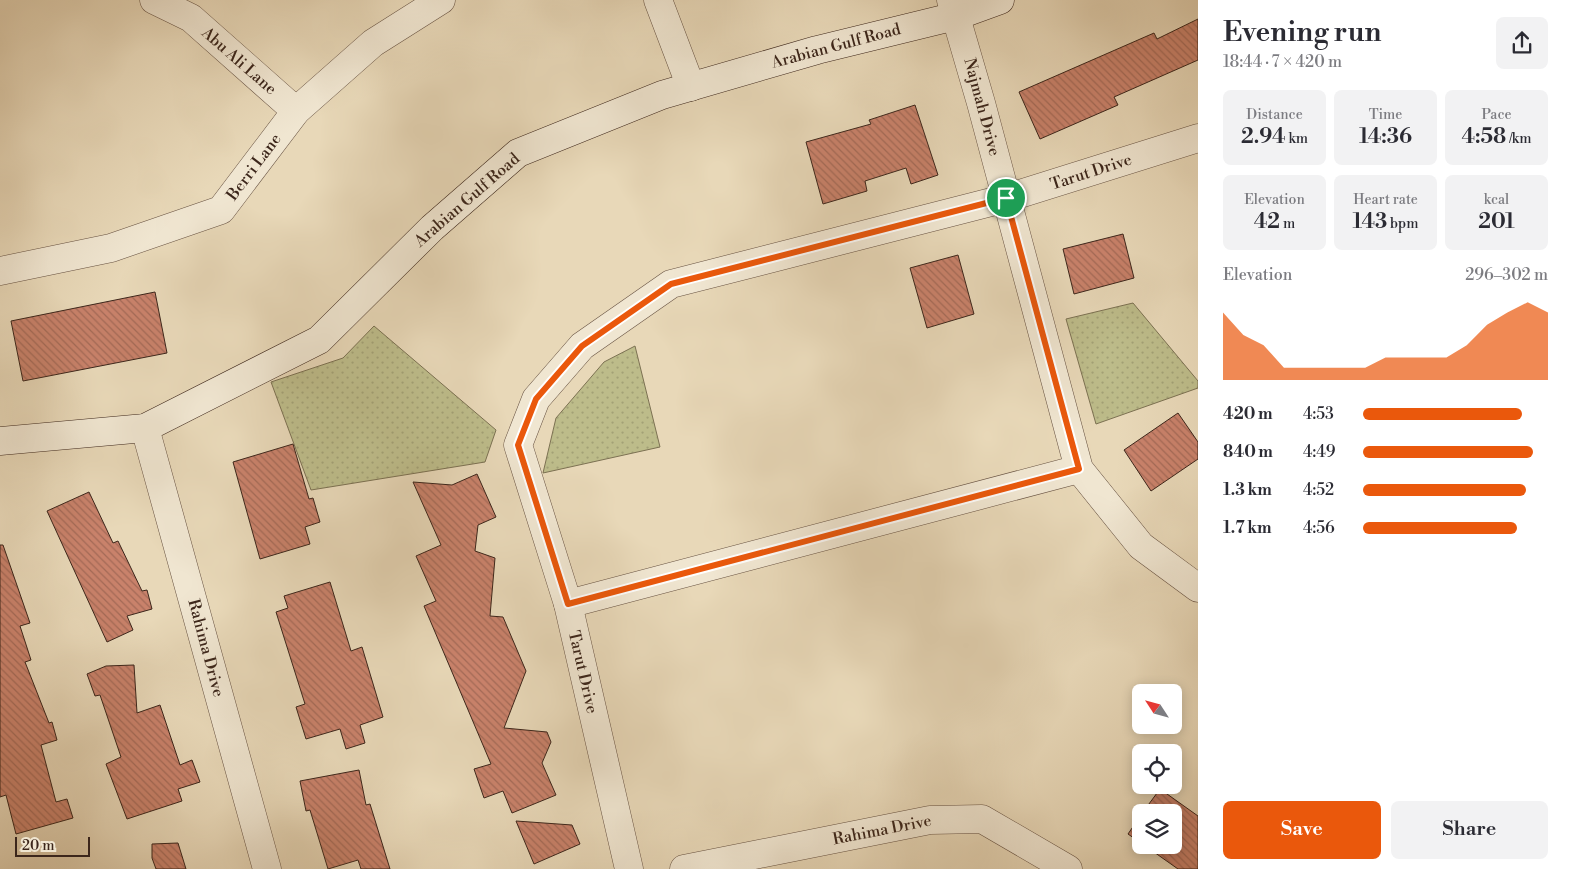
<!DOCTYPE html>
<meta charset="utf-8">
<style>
:root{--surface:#fff;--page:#f2f2f3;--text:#2b2b33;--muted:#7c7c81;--accent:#ea580c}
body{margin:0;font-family:"Libre Bodoni",serif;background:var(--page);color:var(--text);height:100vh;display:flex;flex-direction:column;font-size:19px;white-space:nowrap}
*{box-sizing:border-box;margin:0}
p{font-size:16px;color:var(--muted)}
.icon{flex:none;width:28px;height:28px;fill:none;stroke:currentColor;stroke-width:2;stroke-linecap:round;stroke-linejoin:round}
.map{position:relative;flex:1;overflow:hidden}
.details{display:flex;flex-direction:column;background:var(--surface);width:375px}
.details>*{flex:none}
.needle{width:32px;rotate:306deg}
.controls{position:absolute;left:1132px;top:684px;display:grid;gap:10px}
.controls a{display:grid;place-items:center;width:50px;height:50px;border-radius:8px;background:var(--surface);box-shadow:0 2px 12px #0003;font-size:25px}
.scale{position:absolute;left:15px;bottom:12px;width:75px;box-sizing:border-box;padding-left:5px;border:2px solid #3c261b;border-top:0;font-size:14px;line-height:18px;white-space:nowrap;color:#3c261b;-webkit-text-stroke:4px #f0e6d1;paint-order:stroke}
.pin{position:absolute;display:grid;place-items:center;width:42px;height:42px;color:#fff;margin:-21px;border:2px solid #fff;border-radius:50%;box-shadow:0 1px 5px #0007}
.round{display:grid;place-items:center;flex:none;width:52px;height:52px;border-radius:8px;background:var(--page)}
.headline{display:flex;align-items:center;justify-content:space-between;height:85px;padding:0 25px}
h1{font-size:28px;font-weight:600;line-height:38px}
.stats{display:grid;grid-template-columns:repeat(3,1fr);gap:8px;height:85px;padding:5px 25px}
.stats div{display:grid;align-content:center;border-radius:8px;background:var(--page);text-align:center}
.stats b{font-size:21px;font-weight:600}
.stats small{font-size:14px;font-weight:400}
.stats p{font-size:14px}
.chart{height:140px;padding:10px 25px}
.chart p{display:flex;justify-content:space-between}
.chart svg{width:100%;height:90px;margin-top:5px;fill:var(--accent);opacity:.7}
.button{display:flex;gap:10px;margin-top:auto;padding:10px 25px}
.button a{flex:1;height:58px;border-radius:8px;background:var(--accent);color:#fff;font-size:20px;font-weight:600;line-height:58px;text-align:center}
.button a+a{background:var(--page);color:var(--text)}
ul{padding:0 25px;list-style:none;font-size:16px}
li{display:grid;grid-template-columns:80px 60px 1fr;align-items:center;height:38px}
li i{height:12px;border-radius:6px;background:var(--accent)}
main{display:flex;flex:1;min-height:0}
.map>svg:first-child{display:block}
.grass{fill:url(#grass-dots);stroke:#7c7152}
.building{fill:url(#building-back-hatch);stroke:#3c261b}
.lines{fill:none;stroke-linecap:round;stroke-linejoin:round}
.street-casing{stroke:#675242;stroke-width:29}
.secondary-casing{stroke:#3c261b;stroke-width:29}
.street{stroke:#f0e6d1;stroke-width:28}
.secondary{stroke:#f0e6d1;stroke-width:28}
.route-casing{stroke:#fff;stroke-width:10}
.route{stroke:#ea580c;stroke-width:6}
.labels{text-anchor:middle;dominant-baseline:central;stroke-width:4.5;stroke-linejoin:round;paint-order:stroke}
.street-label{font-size:16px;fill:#3c261b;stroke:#f0e6d1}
</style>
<main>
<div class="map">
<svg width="1198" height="869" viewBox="0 0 1198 869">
<defs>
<pattern id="grass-dots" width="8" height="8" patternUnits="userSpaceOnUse" patternTransform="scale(1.25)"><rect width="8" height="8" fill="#bdbc8a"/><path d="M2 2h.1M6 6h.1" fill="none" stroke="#a3a176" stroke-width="1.8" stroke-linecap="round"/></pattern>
<pattern id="building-back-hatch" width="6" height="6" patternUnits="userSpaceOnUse" patternTransform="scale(1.25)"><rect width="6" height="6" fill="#c9826b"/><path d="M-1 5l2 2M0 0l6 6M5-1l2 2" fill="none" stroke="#a46a57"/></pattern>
</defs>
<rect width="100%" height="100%" fill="#e8d8b8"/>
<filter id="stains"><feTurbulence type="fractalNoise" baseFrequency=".004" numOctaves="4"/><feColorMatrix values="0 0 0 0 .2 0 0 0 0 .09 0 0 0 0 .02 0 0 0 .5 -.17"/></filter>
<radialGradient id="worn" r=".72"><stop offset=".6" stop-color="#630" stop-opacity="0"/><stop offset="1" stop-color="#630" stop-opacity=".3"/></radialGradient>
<g class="grass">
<path d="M1133 303 1198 381V388L1096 424 1066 319Z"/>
<path d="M374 326 496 430 485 462 311 490 271 382 343 358Z"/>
<path d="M635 346 660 447 543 473 556 418 604 362Z"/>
</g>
<g class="building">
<path d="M1198 19V60L1114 97 1118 105 1040 139 1019 92 1154 33 1157 39Z"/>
<path d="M915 105 938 175 911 184 906 168 865 181 867 191 823 204 806 142 871 124 869 120Z"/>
<path d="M1123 234 1134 278 1074 294 1063 249Z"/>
<path d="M958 255 974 314 927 328 910 268Z"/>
<path d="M155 292 167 353 23 381 11 321Z"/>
<path d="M1178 413 1198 442V459L1151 491 1124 450Z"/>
<path d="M293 444 309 499 313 498 320 522 305 527 310 544 260 559 233 462Z"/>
<path d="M477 474 496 517 478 525 475 551 495 558 490 616 503 617 526 671 504 728 547 732 551 742 542 763 556 795 512 813 503 791 484 798 474 769 491 764 424 606 436 601 416 556 441 545 413 482 452 485Z"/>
<path d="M89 492 113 543 118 541 142 591 147 590 152 609 127 616 133 630 107 642 47 511Z"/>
<path d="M0 545H3L30 623 20 626 31 660 25 662 49 723 52 722 57 740 41 745 56 802 67 799 73 818 16 834 6 795 0 797Z"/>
<path d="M330 582 351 651 362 647 383 717 360 725 365 743 346 749 340 729 306 739 296 707 305 704 276 612 288 608 284 596Z"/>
<path d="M134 665 137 713 160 705 180 765 192 760 200 782 178 789 182 801 127 819 106 764 121 757 100 695 95 696 87 674 106 666Z"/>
<path d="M359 770 366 805 370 804 390 869H361L358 860 328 869 310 810 306 811 300 781Z"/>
<path d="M1160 789 1198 816V869H1178L1144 845H1174V812H1143Z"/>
<path d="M1141 815V843L1128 834Z"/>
<path d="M516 821 572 825 580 844 534 864Z"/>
<path d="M178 843 186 869H156L152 858V844Z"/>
</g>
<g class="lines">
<g class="street-casing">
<g id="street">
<path d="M154 0 191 18 296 111"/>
<path d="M658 0 691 87"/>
<path d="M951 0 981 103 1079 469 1141 546 1198 588"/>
<path d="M0 271 111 248 221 210 296 111 373 43 441 0"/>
<path d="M145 428 267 869"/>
<path d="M568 604 1079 469"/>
<path d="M629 869 568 604 518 445 536 399 582 346 671 284 1007 198 1198 138"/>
<path d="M684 869 930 820 982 819 1068 869"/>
</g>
</g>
<g class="secondary-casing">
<path id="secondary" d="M0 441 145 428 319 340 432 228 518 153 662 95 817 50 956 16 1000 0"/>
</g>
<use href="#street" class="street"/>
<use href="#secondary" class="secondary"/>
</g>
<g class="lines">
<g class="route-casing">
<path id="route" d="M1006 198 1079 469 568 604 518 445 536 399 582 346 671 284Z"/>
</g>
<use href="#route" class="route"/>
</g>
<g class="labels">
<g class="street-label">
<text transform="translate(836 46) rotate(-15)">Arabian Gulf Road</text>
<text transform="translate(239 61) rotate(41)">Abu Ali Lane</text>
<text transform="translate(982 107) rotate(75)">Najmah Drive</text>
<text transform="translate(254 167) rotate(-53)">Berri Lane</text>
<text transform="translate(1091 172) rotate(-18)">Tarut Drive</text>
<text transform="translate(467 200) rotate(-41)">Arabian Gulf Road</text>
<text transform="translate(206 648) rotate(75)">Rahima Drive</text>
<text transform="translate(583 672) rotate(77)">Tarut Drive</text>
<text transform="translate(882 830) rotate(-11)">Rahima Drive</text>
</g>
</g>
<rect width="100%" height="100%" filter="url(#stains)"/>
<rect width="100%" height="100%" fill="url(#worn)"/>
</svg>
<div class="controls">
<a><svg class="needle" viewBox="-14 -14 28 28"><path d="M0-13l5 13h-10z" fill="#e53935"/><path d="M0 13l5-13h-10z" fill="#7c7c81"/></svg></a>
<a><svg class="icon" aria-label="locate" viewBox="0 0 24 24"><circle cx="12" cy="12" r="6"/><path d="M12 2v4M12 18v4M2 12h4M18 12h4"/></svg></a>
<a><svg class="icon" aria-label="layers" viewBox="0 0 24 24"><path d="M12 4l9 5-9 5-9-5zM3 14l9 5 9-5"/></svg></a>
</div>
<div class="scale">20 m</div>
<div class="pin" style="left:1006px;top:198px;background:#1e9e55"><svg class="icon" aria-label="arrive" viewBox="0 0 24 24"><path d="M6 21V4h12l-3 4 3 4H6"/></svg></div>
</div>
<section class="details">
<div class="headline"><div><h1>Evening run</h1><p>18:44 · 7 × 420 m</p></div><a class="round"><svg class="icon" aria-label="share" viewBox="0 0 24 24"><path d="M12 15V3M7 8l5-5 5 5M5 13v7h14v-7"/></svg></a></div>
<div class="stats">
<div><p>Distance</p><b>2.94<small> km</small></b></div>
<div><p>Time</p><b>14:36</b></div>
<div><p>Pace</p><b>4:58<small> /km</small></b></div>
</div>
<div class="stats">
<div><p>Elevation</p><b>42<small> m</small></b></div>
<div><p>Heart rate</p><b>143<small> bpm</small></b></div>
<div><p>kcal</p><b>201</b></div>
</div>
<div class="chart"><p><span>Elevation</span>296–302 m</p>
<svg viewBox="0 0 160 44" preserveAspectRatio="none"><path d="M0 44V11L10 22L20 27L30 38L40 38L50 38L60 38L70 38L80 33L90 33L100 33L110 33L120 27L130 17L140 11L150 6L160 11V44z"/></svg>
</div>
<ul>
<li><b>420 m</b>4:53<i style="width:86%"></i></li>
<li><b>840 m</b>4:49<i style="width:92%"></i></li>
<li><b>1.3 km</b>4:52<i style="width:88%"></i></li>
<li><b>1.7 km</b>4:56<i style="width:83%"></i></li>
</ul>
<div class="button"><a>Save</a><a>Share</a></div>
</section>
</main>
